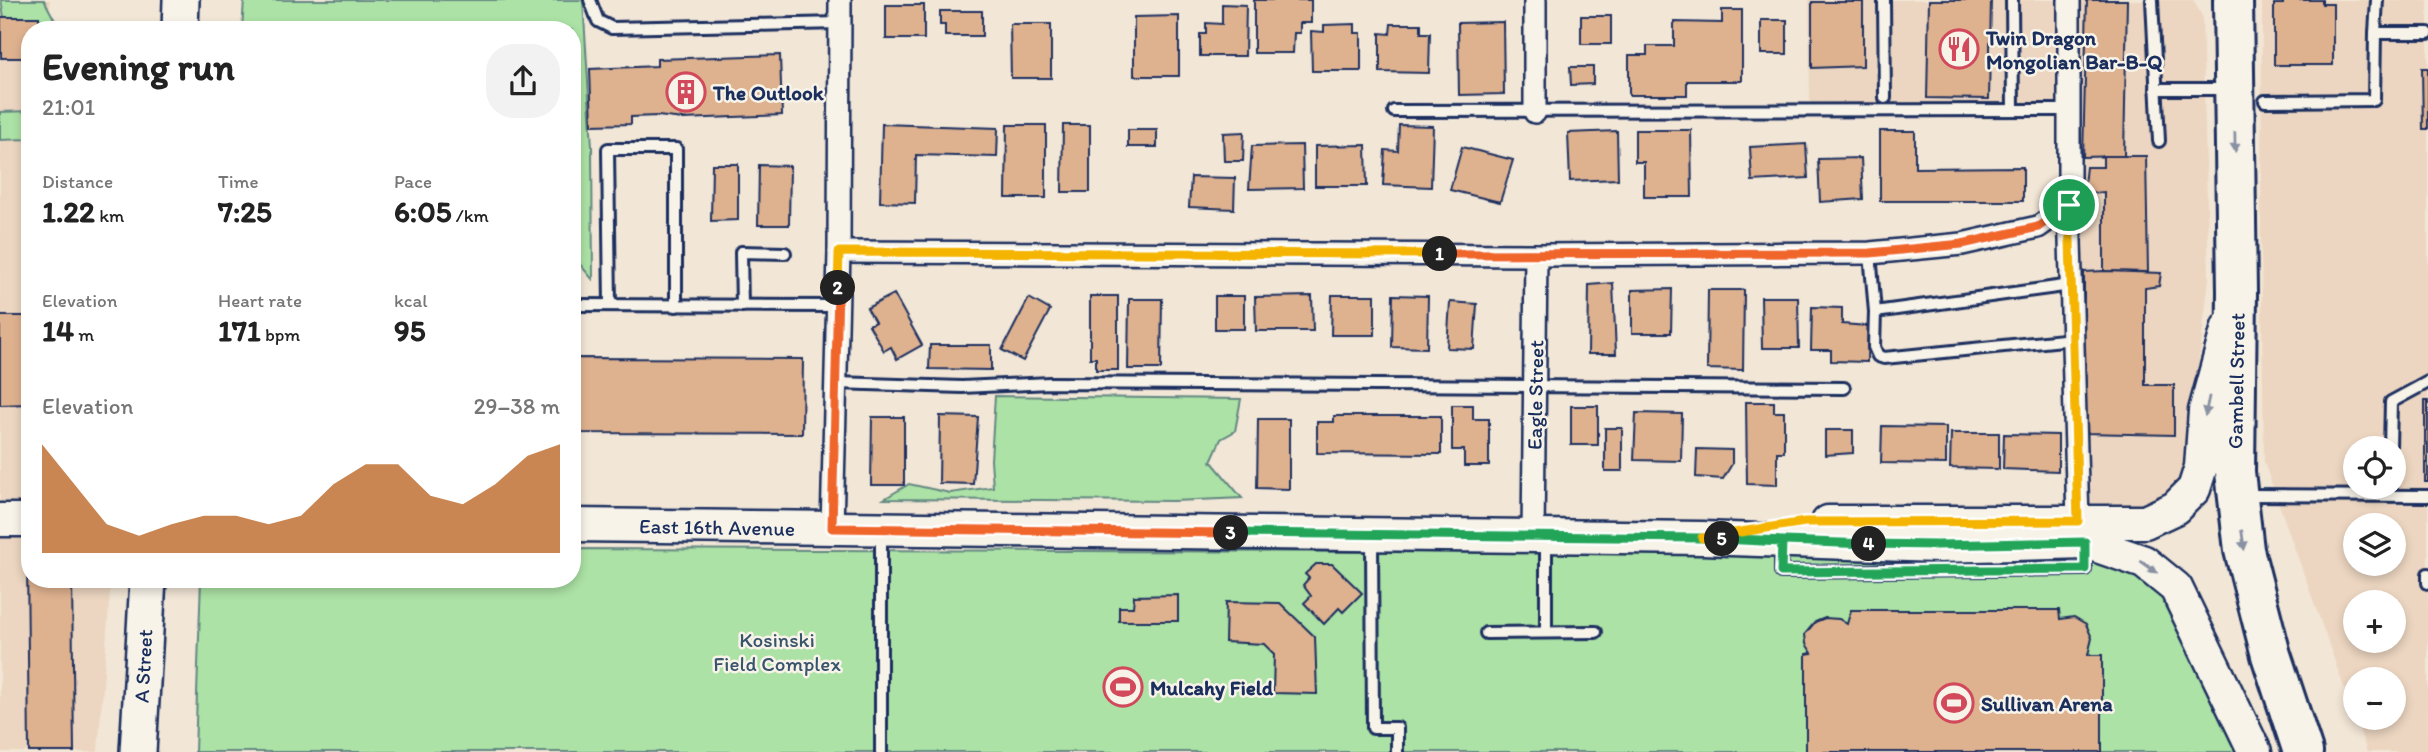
<!DOCTYPE html>
<meta charset="utf-8">
<style>
:root{--surface:#fff;--page:#f2f2f2;--text:#222;--muted:#767676;--accent:#b45309}
body{margin:0;font-family:Itim,sans-serif;background:var(--page);color:var(--text);height:100vh;display:flex;flex-direction:column;font-size:26px;white-space:nowrap}
*{box-sizing:border-box;margin:0}
p{font-size:23px;color:var(--muted)}
.icon{flex:none;width:38px;height:38px;fill:none;stroke:currentColor;stroke-width:2;stroke-linecap:round;stroke-linejoin:round}
.map{position:relative;flex:1;overflow:hidden}
.sheet{position:absolute;left:21px;top:21px;width:560px;height:567px;display:flex;flex-direction:column;background:var(--surface);border-radius:28px;box-shadow:0 4px 10px #0003}
.sheet>*{flex:none}
.buttons{position:absolute;left:2343px;top:436px;display:grid;gap:14px}
.buttons a{display:grid;place-items:center;width:63px;height:63px;border-radius:50%;background:var(--surface);box-shadow:0 4px 10px #0003;font-size:35px}
.pin{position:absolute;display:grid;place-items:center;width:60px;height:60px;color:#fff;margin:-30px;border:4px solid #fff;border-radius:50%;box-shadow:0 2px 7px #0007}
.km{position:absolute;width:35px;height:35px;margin:-18px;border-radius:50%;background:#222;color:#fff;font-size:19px;line-height:35px;text-align:center}
.round{display:grid;place-items:center;flex:none;width:74px;height:74px;border-radius:28px;background:var(--page)}
.head{display:flex;align-items:center;justify-content:space-between;height:119px;padding:0 21px}
h1{font-size:38px;font-weight:700;line-height:52px}
.metrics{display:grid;grid-template-columns:repeat(3,1fr);gap:10px;height:119px;padding:7px 21px}
.metrics div{display:grid;align-content:center}
.metrics b{font-size:30px;font-weight:700}
.metrics small{font-size:19px;font-weight:400}
.metrics p{font-size:19px}
.chart{height:196px;padding:14px 21px}
.chart p{display:flex;justify-content:space-between}
.chart svg{width:100%;height:126px;margin-top:7px;fill:var(--accent);opacity:.7}
.map>svg:first-child{display:block}
.built{fill:#ecd6c1;fill-rule:evenodd}
.green{fill:#ace2a5;stroke:#648882;stroke-width:2}
.building{fill:#dfb28f;stroke:#1b2f5e;stroke-width:2}
.lines{fill:none;stroke-linecap:round;stroke-linejoin:round}
.lane-casing{stroke:#1b2f5e;stroke-width:16}
.street-casing{stroke:#1b2f5e;stroke-width:26}
.secondary-casing{stroke:#1b2f5e;stroke-width:37}
.primary-casing{stroke:#1b2f5e;stroke-width:40}
.highway-casing{stroke:#1b2f5e;stroke-width:44}
.lane{stroke:#f7f3e8;stroke-width:10}
.street{stroke:#f7f3e8;stroke-width:21}
.secondary{stroke:#f7f3e8;stroke-width:32}
.primary{stroke:#f7f3e8;stroke-width:35}
.highway{stroke:#f7f3e8;stroke-width:38}
.oneway{fill:#8991a3}
.split-1-casing{stroke:#fff;stroke-width:14}
.split-2-casing{stroke:#fff;stroke-width:14}
.split-3-casing{stroke:#fff;stroke-width:14}
.split-4-casing{stroke:#fff;stroke-width:14}
.split-5-casing{stroke:#fff;stroke-width:14}
.split-6-casing{stroke:#fff;stroke-width:14}
.split-1{stroke:#f0652b;stroke-width:9}
.split-2{stroke:#f5b400;stroke-width:9}
.split-3{stroke:#f0652b;stroke-width:9}
.split-4{stroke:#22a559;stroke-width:9}
.split-5{stroke:#22a559;stroke-width:9}
.split-6{stroke:#f5b400;stroke-width:9}
.labels{text-anchor:middle;dominant-baseline:central;stroke-width:5;stroke-linejoin:round;paint-order:stroke}
.poi-label{font-size:21px;font-weight:bold;fill:#1b2f5e;stroke:#f7f3e8;text-anchor:start}
.street-label{font-size:21px;fill:#1b2f5e;stroke:#f7f3e8}
.park-label{font-size:21px;fill:#38536c;stroke:#f7f3e8}
</style>
<div class="map">
<svg width="2428" height="752" viewBox="0 0 2428 752">
<rect width="100%" height="100%" fill="#f2e6d6"/>
<filter id="ink" filterUnits="userSpaceOnUse"><feTurbulence type="fractalNoise" baseFrequency=".0143" numOctaves="2"/><feDisplacementMap in="SourceGraphic" scale="14" xChannelSelector="R" yChannelSelector="G"/><feConvolveMatrix kernelMatrix="1 2 1 2 8 2 1 2 1" color-interpolation-filters="sRGB"/></filter>
<g filter="url(#ink)">
<g class="built">
<path d="M0 0H50V30H30V579H111L98 752H0Z"/>
<path d="M1809 0H2193L2202 16 2209 278 2185 479 2162 507 2108 511 2078 504 2069 110 1810 111Z"/>
<path d="M2262 0H2428V752H2367L2264 462 2261 243ZM2356 448H2394V486H2356ZM2356 525H2394V564H2356ZM2356 602H2394V640H2356ZM2356 679H2394V718H2356Z"/>
</g>
<g class="green">
<path d="M1 0H44L60 30H40L39 17H4Z"/>
<path d="M244 0H583L592 147 593 280 572 255V30H242Z"/>
<path d="M30 111V139L0 140V112Z"/>
<path d="M995 396 1241 399 1235 431 1221 439 1211 461 1242 498 1174 501 884 499 909 484 950 493 993 487 991 460Z"/>
<path d="M572 549 2158 555 2248 752H195L201 579H572Z"/>
</g>
<g class="building">
<path d="M1254 0H1311V23H1300V33H1294L1293 53H1254Z"/>
<path d="M1929 0H1991L1989 99 1927 98Z"/>
<path d="M2087 0H2127L2124 156 2083 157Z"/>
<path d="M2283 0H2322V4H2333V65H2274V4H2283Z"/>
<path d="M1812 2H1863V66L1812 68Z"/>
<path d="M1222 4 1246 5 1245 56H1200V34H1206V23L1222 24Z"/>
<rect x="886" y="5" width="38" height="34"/>
<path d="M1722 10H1742V81H1687V95H1629V55H1647V46H1674V22L1722 23Z"/>
<path d="M940 11H982V36H945V25H940Z"/>
<path d="M1179 16V76H1134V17Z"/>
<rect x="1581" y="16" width="30" height="28"/>
<path d="M1 17H39V30H30V58H1Z"/>
<rect x="1761" y="20" width="26" height="34"/>
<path d="M1503 22 1504 94 1459 95 1458 23Z"/>
<path d="M1010 24H1051V78H1011Z"/>
<path d="M1355 24V33H1361V71H1312L1311 31 1324 32V25Z"/>
<path d="M1391 24H1421V33H1430L1429 73 1380 72V33L1390 34Z"/>
<rect x="84" y="26" width="17" height="4"/>
<path d="M434 28 529 30H434Z"/>
<path d="M780 55 782 115 683 119 658 116 631 117V124L592 125 590 69 657 66V59Z"/>
<path d="M1570 67H1593V84L1571 85Z"/>
<path d="M2422 68H2428V129H2423Z"/>
<path d="M882 124 998 128 997 157 916 155 915 203 880 202Z"/>
<path d="M1007 125H1046V198H1006Z"/>
<path d="M1063 125H1090V192H1062Z"/>
<path d="M1399 125 1433 126 1431 187 1383 185 1385 150 1398 151Z"/>
<rect x="1128" y="130" width="29" height="17"/>
<path d="M1635 130H1691L1692 197H1644V162H1635Z"/>
<path d="M1617 131 1618 179 1570 181 1568 133Z"/>
<path d="M1880 131H1915V168L2023 167V201H1880Z"/>
<path d="M1244 132 1243 161H1224L1223 133Z"/>
<path d="M1806 144 1808 178 1752 181 1750 147Z"/>
<path d="M1302 145 1303 188 1249 189 1252 146Z"/>
<path d="M1366 145 1367 186H1315V146Z"/>
<path d="M1462 147 1513 160 1500 202 1450 190Z"/>
<path d="M2103 156H2146L2148 272 2104 271V192L2083 194 2086 167H2103Z"/>
<path d="M1861 158 1863 199 1820 202 1818 159Z"/>
<path d="M712 164H738V220L711 221Z"/>
<path d="M759 165 790 166 789 225H758Z"/>
<path d="M1191 177 1235 178 1234 209 1189 207Z"/>
<path d="M2104 271 2161 273 2159 286 2145 288V385H2174V435L2084 433V272Z"/>
<path d="M1613 283 1616 354H1588L1589 285Z"/>
<path d="M1672 289 1671 333H1632V290Z"/>
<path d="M1708 290H1744L1743 370 1707 369Z"/>
<path d="M894 294 922 345 897 359 891 347 884 351 869 325 875 322 867 308Z"/>
<path d="M1332 295H1375V335H1331Z"/>
<path d="M1393 295 1428 296 1427 348 1392 347Z"/>
<path d="M1090 296H1118V370H1096V358H1090Z"/>
<rect x="1215" y="296" width="29" height="33"/>
<path d="M1312 296 1313 331H1256L1255 297Z"/>
<path d="M1761 297H1798L1799 348H1762Z"/>
<path d="M1029 298 1050 310 1023 361 1002 350Z"/>
<path d="M1129 299H1162L1161 369H1128Z"/>
<path d="M1450 302 1477 304 1474 349 1447 348Z"/>
<path d="M1812 307 1842 308V324L1868 326 1867 362 1831 361V350H1811Z"/>
<path d="M0 316H28V404L0 405Z"/>
<path d="M930 345H991V370L929 369Z"/>
<path d="M572 358 803 359 802 434 572 433Z"/>
<rect x="2425" y="401" width="3" height="81"/>
<path d="M1746 402H1774V412H1784V452H1777V485L1747 484Z"/>
<path d="M1452 405H1473V419H1489V466H1464V450H1452Z"/>
<rect x="1571" y="406" width="27" height="39"/>
<path d="M1636 413 1682 414 1681 461 1634 460Z"/>
<path d="M940 416 978 417 973 484 939 483Z"/>
<path d="M1334 416H1441V454L1317 453V422H1334Z"/>
<path d="M872 417H904V485H871Z"/>
<path d="M1258 419H1289V489L1257 488Z"/>
<path d="M1882 426 1946 427V464L1881 463Z"/>
<rect x="1605" y="428" width="17" height="43"/>
<path d="M1825 430H1853V453L1825 455Z"/>
<path d="M1951 433H1999V469L1950 468Z"/>
<path d="M2004 434 2058 435V471L2003 469Z"/>
<path d="M1697 449 1732 450V464L1723 479 1696 477Z"/>
<path d="M27 560H30V579H72L74 752H29Z"/>
<path d="M1316 564H1332L1362 593 1343 612 1339 608 1324 624 1304 603 1311 596 1303 585 1309 578 1305 574Z"/>
<path d="M1178 595V621H1119V607H1133L1134 596Z"/>
<path d="M1226 602 1280 603 1315 637 1317 694 1273 693 1274 654 1264 644 1225 642Z"/>
<path d="M1851 610H2059L2060 619 2074 617 2086 624 2092 638 2088 655H2102V752H1806V654L1812 653 1806 644 1805 634 1815 622 1825 618 1839 619 1847 624Z"/>
</g>
<g class="lines">
<g class="lane-casing">
<g id="lane">
<path d="M590 0 598 21 612 28 840 23"/>
<path d="M1884 0 1885 98"/>
<path d="M2012 0 2013 110"/>
<path d="M2152 0 2159 141"/>
<path d="M2377 0 2375 33H2428"/>
<path d="M2156 89H2227"/>
<path d="M2265 101 2374 100 2375 33"/>
<path d="M1394 111 2069 110"/>
<path d="M1870 253 1875 312"/>
<path d="M2071 285 1875 312 1874 347 1878 356 1884 358 2073 339"/>
<path d="M572 305 838 306"/>
<path d="M610 305 608 149H676V306"/>
<path d="M742 306 741 252 785 253"/>
<path d="M836 383 962 387 1050 383 1844 388"/>
<path d="M2390 448 2391 402 2428 382"/>
<path d="M2245 495 2428 496"/>
<path d="M881 531V752"/>
<path d="M1372 537 1373 728H1397V752"/>
<path d="M1781 544V572L2085 569V546"/>
<path d="M2428 574V583"/>
<path d="M1546 632V538"/>
<path d="M1486 633 1596 632"/>
</g>
</g>
<g class="street-casing">
<g id="street">
<path d="M1535 0V112"/>
<path d="M2069 0V205L2078 521"/>
<path d="M839 252 1536 255 1870 253 1962 244 2038 227 2069 205"/>
<path d="M832 528 839 252 840 0"/>
<path d="M1533 536 1536 255"/>
</g>
</g>
<g class="secondary-casing">
<g id="secondary">
<path d="M0 520H30"/>
<path d="M1828 522H2145L2175 508 2194 489 2201 467 2205 411 2228 327"/>
<path d="M572 525 1702 538 1937 546 2086 542 2144 562 2176 588 2255 752"/>
</g>
</g>
<g class="primary-casing">
<g id="primary">
<path d="M180 30 181 0"/>
<path d="M138 752 148 579"/>
</g>
</g>
<g class="highway-casing">
<path id="highway" d="M2233 0 2237 292 2235 472 2244 550 2271 655 2303 752"/>
</g>
<use href="#lane" class="lane"/>
<use href="#street" class="street"/>
<use href="#secondary" class="secondary"/>
<use href="#primary" class="primary"/>
<use href="#highway" class="highway"/>
</g>
<defs><path id="oneway-solid" d="M-6-.8H1V-3.2L6.5 0L1 3.2V.8H-6Z" transform="scale(1.75)"/></defs>
<g class="oneway">
<use href="#oneway-solid" transform="translate(2235 142) rotate(89)"/>
<use href="#oneway-solid" transform="translate(2207 406) rotate(102)"/>
<use href="#oneway-solid" transform="translate(2243 540) rotate(82)"/>
<use href="#oneway-solid" transform="translate(2149 567) rotate(35)"/>
</g>
</g>
<g class="lines" filter="url(#ink)">
<g class="split-1-casing">
<path id="split-1" d="M1440 254 1870 253 1962 244 2038 227 2069 205"/>
</g>
<g class="split-2-casing">
<path id="split-2" d="M838 288 839 252 1440 254"/>
</g>
<g class="split-3-casing">
<path id="split-3" d="M838 288 832 528 1231 533"/>
</g>
<g class="split-4-casing">
<path id="split-4" d="M1231 533 1702 538 1869 544"/>
</g>
<g class="split-5-casing">
<path id="split-5" d="M1722 539 1782 542 1781 572 2085 569V542L1937 545 1869 544"/>
</g>
<g class="split-6-casing">
<path id="split-6" d="M1722 539 1702 538 1805 522 2078 521 2069 205"/>
</g>
<use href="#split-1" class="split-1"/>
<use href="#split-2" class="split-2"/>
<use href="#split-3" class="split-3"/>
<use href="#split-4" class="split-4"/>
<use href="#split-5" class="split-5"/>
<use href="#split-6" class="split-6"/>
</g>
<defs>
<g id="restaurant-ring" transform="scale(2.0125)"><circle r="9.5" fill="#f7f3e8" stroke="#d1495b" stroke-width="1.5"/><path d="M-5-6h1v4h1v-4h1v4h1v-4h1v5L-1.5 .5V6h-2V.5L-5-1ZM5-6V6H3V1.5H1.5Q1.5-4 5-6Z" fill="#d1495b"/></g>
<g id="building-ring" transform="scale(2.0125)"><circle r="9.5" fill="#f7f3e8" stroke="#d1495b" stroke-width="1.5"/><path d="M-4-6H4V6H1V3H-1V6H-4ZM-2.5-4.3h1.7v1.8h-1.7ZM.8-4.3h1.7v1.8H.8ZM-2.5-1h1.7V.8h-1.7ZM.8-1h1.7V.8H.8Z" fill="#d1495b"/></g>
<g id="stadium-ring" transform="scale(2.0125)"><circle r="9.5" fill="#f7f3e8" stroke="#d1495b" stroke-width="1.5"/><path d="M0-5a6.5 5 0 1 0 0 10a6.5 5 0 1 0 0-10ZM-3.5-1.8h7v3.6h-7Z" fill="#d1495b"/></g>
</defs>
<g fill-rule="evenodd">
<use href="#restaurant-ring" x="1959" y="49"/>
<use href="#building-ring" x="686" y="92"/>
<use href="#stadium-ring" x="1123" y="687"/>
<use href="#stadium-ring" x="1954" y="703"/>
</g>
<g class="labels">
<g class="poi-label">
<text x="1986" y="37">Twin Dragon<tspan x="1986" dy="24">Mongolian Bar-B-Q</tspan></text>
<text x="713" y="92">The Outlook</text>
<text x="1150" y="687">Mulcahy Field</text>
<text x="1981" y="703">Sullivan Arena</text>
</g>
<g class="street-label">
<text transform="translate(2236 381) rotate(-89)">Gambell Street</text>
<text transform="translate(1535 395) rotate(-89)">Eagle Street</text>
<text transform="translate(717 527) rotate(1)">East 16th Avenue</text>
<text transform="translate(143 666) rotate(-87)">A Street</text>
</g>
<g class="park-label">
<text x="777" y="639">Kosinski<tspan x="777" dy="24">Field Complex</tspan></text>
</g>
</g>
</svg>
<div class="buttons">
<a><svg class="icon" aria-label="locate" viewBox="0 0 24 24"><circle cx="12" cy="12" r="6"/><path d="M12 2v4M12 18v4M2 12h4M18 12h4"/></svg></a>
<a><svg class="icon" aria-label="layers" viewBox="0 0 24 24"><path d="M12 4l9 5-9 5-9-5zM3 14l9 5 9-5"/></svg></a>
<a>+</a>
<a>−</a>
</div>
<div class="pin" style="left:2069px;top:205px;background:#1e9e55"><svg class="icon" aria-label="arrive" viewBox="0 0 24 24"><path d="M6 21V4h12l-3 4 3 4H6"/></svg></div>
<b class="km" style="left:1440px;top:254px">1</b>
<b class="km" style="left:838px;top:288px">2</b>
<b class="km" style="left:1231px;top:533px">3</b>
<b class="km" style="left:1869px;top:544px">4</b>
<b class="km" style="left:1722px;top:539px">5</b>
<section class="sheet">
<div class="head"><div><h1>Evening run</h1><p>21:01</p></div><a class="round"><svg class="icon" aria-label="share" viewBox="0 0 24 24"><path d="M12 15V3M7 8l5-5 5 5M5 13v7h14v-7"/></svg></a></div>
<div class="metrics">
<div><p>Distance</p><b>1.22<small> km</small></b></div>
<div><p>Time</p><b>7:25</b></div>
<div><p>Pace</p><b>6:05<small> /km</small></b></div>
</div>
<div class="metrics">
<div><p>Elevation</p><b>14<small> m</small></b></div>
<div><p>Heart rate</p><b>171<small> bpm</small></b></div>
<div><p>kcal</p><b>95</b></div>
</div>
<div class="chart"><p><span>Elevation</span>29–38 m</p>
<svg viewBox="0 0 160 44" preserveAspectRatio="none"><path d="M0 44V6L10 20L20 34L30 38L40 34L50 31L60 31L70 34L80 31L90 20L100 13L110 13L120 24L130 27L140 20L150 10L160 6V44z"/></svg>
</div>
</section>
</div>
